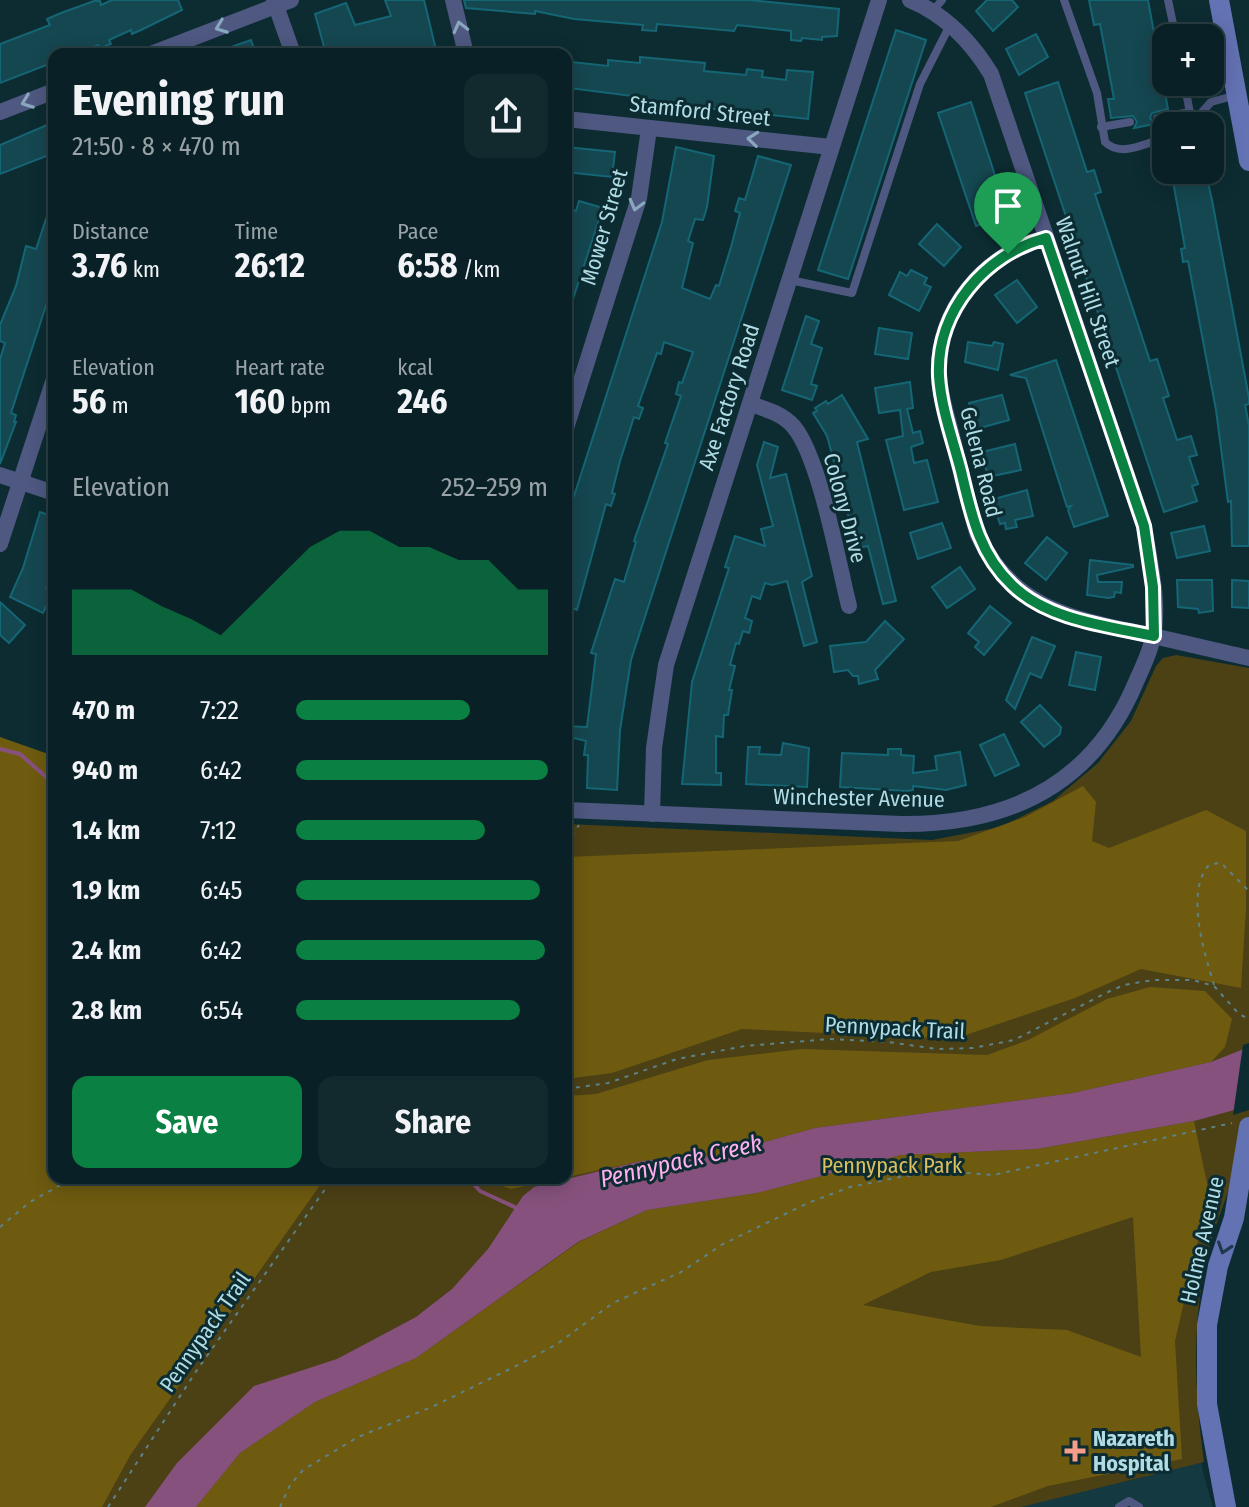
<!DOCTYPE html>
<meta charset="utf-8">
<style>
:root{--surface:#092126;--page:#12292e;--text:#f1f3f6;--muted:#99a3a7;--line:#293e43;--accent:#0b8043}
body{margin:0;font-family:"Fira Sans Condensed",sans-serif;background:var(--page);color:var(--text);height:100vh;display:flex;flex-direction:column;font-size:30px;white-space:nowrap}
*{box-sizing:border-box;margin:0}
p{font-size:26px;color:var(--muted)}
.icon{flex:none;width:44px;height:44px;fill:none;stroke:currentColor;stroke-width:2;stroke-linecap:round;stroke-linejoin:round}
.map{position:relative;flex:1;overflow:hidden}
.sheet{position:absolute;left:48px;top:48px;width:524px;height:1136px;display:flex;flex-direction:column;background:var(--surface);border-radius:16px;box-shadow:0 4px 20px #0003,0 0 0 2px var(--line)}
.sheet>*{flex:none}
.controls{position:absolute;left:1152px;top:24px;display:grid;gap:16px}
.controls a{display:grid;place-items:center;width:72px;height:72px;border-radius:16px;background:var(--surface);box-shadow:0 4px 20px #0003,0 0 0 2px var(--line);font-size:40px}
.pin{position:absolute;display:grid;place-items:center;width:68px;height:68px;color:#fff;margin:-82px -34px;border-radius:50% 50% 50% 0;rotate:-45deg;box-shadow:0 0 8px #0007}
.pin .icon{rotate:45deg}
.round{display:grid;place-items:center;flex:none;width:84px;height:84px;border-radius:16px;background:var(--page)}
.summary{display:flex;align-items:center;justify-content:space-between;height:136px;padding:0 24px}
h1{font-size:44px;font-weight:700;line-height:60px}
.figures{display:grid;grid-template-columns:repeat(3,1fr);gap:12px;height:136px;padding:8px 24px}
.figures div{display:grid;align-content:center}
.figures b{font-size:34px;font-weight:700}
.figures small{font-size:22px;font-weight:400}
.figures p{font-size:22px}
.chart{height:224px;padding:16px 24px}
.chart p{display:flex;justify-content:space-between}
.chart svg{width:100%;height:144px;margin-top:8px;fill:var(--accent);opacity:.7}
.cta{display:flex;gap:16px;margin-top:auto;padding:16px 24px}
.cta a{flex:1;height:92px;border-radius:16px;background:var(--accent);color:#fff;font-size:32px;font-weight:700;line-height:92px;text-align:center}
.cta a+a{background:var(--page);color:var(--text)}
ul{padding:0 24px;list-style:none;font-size:26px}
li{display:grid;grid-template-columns:128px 96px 1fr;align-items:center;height:60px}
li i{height:20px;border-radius:10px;background:var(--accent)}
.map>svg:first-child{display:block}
.built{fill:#143940}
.green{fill:#4c4015}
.forest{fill:#6e5b10;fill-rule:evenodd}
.water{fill:#86527d}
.pier{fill:#0c2c32}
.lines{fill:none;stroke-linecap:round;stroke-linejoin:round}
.stream{stroke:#86527d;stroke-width:4}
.building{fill:#154751;stroke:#156675;stroke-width:2}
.path{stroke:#5c828a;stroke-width:2;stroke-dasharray:4 6;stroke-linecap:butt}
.service{stroke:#4e5881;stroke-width:8}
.minor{stroke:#4e5881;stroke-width:16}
.secondary{stroke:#6372b3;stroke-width:20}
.oneway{stroke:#89a7be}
.oneway2{stroke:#1d3a4c}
.route-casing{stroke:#fff;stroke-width:16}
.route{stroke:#0b8043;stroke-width:10}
.poi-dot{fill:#f49e8a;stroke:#0c2c32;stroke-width:3}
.labels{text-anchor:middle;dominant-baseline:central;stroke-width:6;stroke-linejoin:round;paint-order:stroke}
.street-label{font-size:22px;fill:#b0dce6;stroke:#0c2c32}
.park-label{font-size:22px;fill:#dbbf5e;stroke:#0c2c32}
.poi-label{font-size:22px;font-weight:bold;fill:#b0dce6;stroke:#0c2c32;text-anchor:start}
.water-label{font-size:24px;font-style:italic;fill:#feb0f0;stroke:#0c2c32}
</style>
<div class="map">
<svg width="1249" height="1507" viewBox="0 0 1249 1507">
<rect width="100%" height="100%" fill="#0c2c32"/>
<path class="built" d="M1194 1410 1203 1472 1213 1507H878Z"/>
<path class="green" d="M1176 655 1249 668V1185L1232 1180C1225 1202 1216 1223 1210 1245 1191 1316 1194 1389 1204 1462L1021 1507H0L54 1178H566V824L932 840 1000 827 1053 801 1098 763 1131 721 1156 666 1163 658Z"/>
<g class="forest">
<path d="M0 737 54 756V1178H325L131 1454 102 1507H0Z"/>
<path d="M1083 786 1096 802 1092 841 1109 848 1206 810 1246 831V908L1241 988 1141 969 1075 998 954 1039 742 1029 612 1073 566 1079V857L958 841 1025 817Z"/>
<path d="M1150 987 1205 991 1232 1019 1225 1047 1211 1062 1073 1093 815 1128 715 1156 671 1157 637 1162 511 1189 481 1178H566V1096L596 1094 708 1060 802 1049 987 1055 1028 1040 1107 999Z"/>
<path d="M1194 1121 1209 1193 1175 1341 1182 1459 1048 1486 991 1507H196L240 1453 315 1402 416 1358 579 1242 647 1210 757 1193 901 1155 1037 1149ZM1133 1217 1141 1357 1067 1330 980 1326 863 1305 931 1272 1001 1260Z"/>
</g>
<path class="water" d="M1249 1047V1106L1194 1121 1037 1149 901 1155 757 1193 647 1210 578 1242 416 1358 315 1402 240 1453 196 1507H145L177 1463 254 1386 337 1359 416 1317 452 1289 488 1249 523 1196 534 1187 637 1162 671 1157 715 1156 815 1128 1073 1093 1211 1062Z"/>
<path class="pier" d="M1249 1043V1110L1233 1115 1243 1045Z"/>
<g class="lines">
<g class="stream">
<path d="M0 749 20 754 54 784"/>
<path d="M468 1178 480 1191 521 1210"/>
</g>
</g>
<g class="building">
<path d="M112 0H178L182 10 143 29 132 34 131 30 109 40 111 44 100 48 98 45 78 54H54V62L0 83V44L50 25 47 19 61 13 94 1H100L101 5Z"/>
<path d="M385 0H424L437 54H388L387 50 372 54H326L315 14 346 3 355 25 391 16Z"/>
<path d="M464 0H749L839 9 837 36 822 37V40L802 38 801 41 791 40V31L737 25 734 31 657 24 656 31 642 30 643 25 574 19 535 11V14L466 8Z"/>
<path d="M987 0H1012L1018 7 993 31 976 11Z"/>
<path d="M1089 0H1148L1168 109 1152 113 1150 118 1154 124 1134 128 1137 122 1133 116 1111 118 1108 99H1114L1100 24 1094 25Z"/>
<path d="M896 30 926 40 848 279 818 270Z"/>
<path d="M1036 34 1048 57 1019 75 1006 49Z"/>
<path d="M251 40 256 54H217V52Z"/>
<path d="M640 57 705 63 704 71 746 75 747 69 763 71 762 77 786 80 787 70 813 72 808 119 639 101 640 97 569 88 572 62 608 66V60L640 63Z"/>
<path d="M1058 82 1087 172 1094 170 1101 192 1095 194 1150 361 1157 359 1169 396 1163 398 1177 440 1191 436 1197 455 1189 457 1198 484 1192 486 1197 501 1164 512 1025 93Z"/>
<path d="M971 102 1008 215 976 226 938 113Z"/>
<path d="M54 122V153L0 174V145Z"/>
<path d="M566 147 615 152 612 177 566 172Z"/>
<path d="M676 147 714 156 707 207 703 220 695 219 688 241 693 243 682 288 710 299 716 285 719 286 731 247 740 213 735 211 739 198 745 200 758 156 791 165 631 660 620 730 617 790 587 788 588 755H584L586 741 566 736V726L587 727 596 654 591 653 615 579 624 582 636 542 634 541 668 444 665 443 681 396 676 394 679 382 682 383 693 352 664 342 661 354 657 353 638 406 643 408 639 419 634 417 620 461 612 493 615 494 611 506 606 504 577 610 566 606V521L662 222Z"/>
<path d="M1171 170H1205L1212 200 1249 398V404L1245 405 1249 425V546H1232L1231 501 1228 502 1216 410 1188 261 1183 262 1181 249 1185 248Z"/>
<path d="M52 201 54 281 11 413 16 415 14 422H16L0 464V359L5 343 0 341V325L16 286 26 246 36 249Z"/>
<path d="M579 201 603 208 568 314H566V219L569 209 576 211Z"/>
<path d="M937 224 961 247 944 266 919 244Z"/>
<path d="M911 270 927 278 924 284 931 287 919 311 889 295 900 272 907 276Z"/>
<path d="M1017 280 1037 307 1017 323 995 295Z"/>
<path d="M806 316 819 321 811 344 822 348 811 384 817 386 812 400 782 390Z"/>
<path d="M879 328 912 333 908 359 875 354Z"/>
<path d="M968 342 992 346 994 342 1003 344 998 370 965 362Z"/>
<path d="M1056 360 1108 516 1074 527 1068 510 1071 506 1067 507 1026 378 1010 375Z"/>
<path d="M910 382 913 408 907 409 913 433 920 431 923 443 911 447 914 463 927 460 938 502 904 510 886 440 903 436 900 410 879 413 875 388Z"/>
<path d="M842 395 868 439 857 442 896 601 883 604 868 546 857 548 827 436 813 413 817 411 815 408 826 401 828 404Z"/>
<path d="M1002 395 1009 420 976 429 969 403Z"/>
<path d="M764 442 778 447 770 478 786 474 812 576 802 582 817 642 804 646 787 581 772 585 765 583 760 599 752 596 745 618 752 621 749 633 743 631 739 644 736 643 730 665 735 666 729 690H732L728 715H724L723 737 716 736V773H721V785L682 784 692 682 729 568 725 567 735 536 765 546 761 529 773 526 757 465Z"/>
<path d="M1015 444 1021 470 988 477 982 452Z"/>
<path d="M1027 490 1033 516 1015 520 1017 527 1006 529 1005 523 1000 524 998 518 994 499Z"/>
<path d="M40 512 54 517V563L46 589 53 592 43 613 10 597 23 568Z"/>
<path d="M942 523 951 548 918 559 910 533Z"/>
<path d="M1204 526 1210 551 1177 558 1171 533Z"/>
<path d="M1047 537 1067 553 1046 580 1025 563Z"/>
<path d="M1090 560 1133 565V567L1097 575 1098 582H1122L1121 593 1115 592 1114 597 1108 598 1087 595Z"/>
<path d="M960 567 975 589 947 608 932 587Z"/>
<path d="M1177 580H1212L1213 611 1199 613 1198 609 1178 607Z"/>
<path d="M1232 580 1249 581V608L1232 607Z"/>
<path d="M0 602 25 625 9 643 0 635Z"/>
<path d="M990 606 1011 623 984 655 975 647 979 642 968 633Z"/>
<path d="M885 621 904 639 875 670 878 679 859 684 858 676H853L848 670 834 672 830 646 866 642Z"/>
<path d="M1032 637 1055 646 1041 678 1030 673 1015 709 1006 700Z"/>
<path d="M1076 652 1101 657 1095 690 1069 685Z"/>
<path d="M1040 705 1061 727 1060 734 1044 747 1021 722Z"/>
<path d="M1004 734 1019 765 995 776 980 745Z"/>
<path d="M783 743 809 748 807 787 746 784 748 747H760L759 754 781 755Z"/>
<path d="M888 749H901V755L914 756 913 773 937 770 935 756 960 752 966 785 946 790 913 786V790L907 791 840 787 842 753 888 755Z"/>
</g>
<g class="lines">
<g class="path">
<path d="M566 844 579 825"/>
<path d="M1214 985C1205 955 1184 890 1210 864L1221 863 1249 891"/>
<path d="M566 1089 608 1083 677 1059 745 1046 830 1039 888 1042 937 1049 973 1048 1014 1040 1108 992 1124 985 1153 980H1193L1214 986 1239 1014 1249 1019"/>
<path d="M0 1227 30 1202 73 1178"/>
<path d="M108 1507 197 1370 333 1178"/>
<path d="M280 1507 290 1485 303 1470 358 1437 434 1406 520 1364 557 1344 613 1303 681 1272 723 1244 808 1203 850 1187 900 1177 942 1171 993 1175 1232 1123"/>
</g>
<g class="service">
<path d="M1064 0 1097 93 1105 142C1121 158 1147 143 1166 137"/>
<path d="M1168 0 1176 38"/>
<path d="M933 11 942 0"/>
<path d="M1184 82 1192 123"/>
<path d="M1157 118 1190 112"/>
<path d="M1190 126 1211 102 1237 95"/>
<path d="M1101 127 1130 122"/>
<path d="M790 280 852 293 920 84 950 25"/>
<path d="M1119 1507 1129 1501 1139 1507"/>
</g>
<g class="minor">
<path d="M274 0 293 54"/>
<path d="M453 0 466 54"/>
<path d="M151 54 291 0"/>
<path d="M0 112 54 91"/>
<path d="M566 119 831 147"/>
<path d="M1046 238C986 254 938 307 939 372 939 392 946 412 951 432 959 466 968 500 977 533 1013 612 1077 619 1153 636 1185 643 1217 651 1249 658"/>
<path d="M750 404C766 409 783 414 794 427 820 459 838 562 849 606"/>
<path d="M566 428 639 198 649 129"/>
<path d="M0 475 54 493"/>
<path d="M0 544 54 379"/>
<path d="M566 810 901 824C1008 825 1093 785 1136 682 1142 668 1151 651 1153 636 1160 602 1149 560 1144 526L991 74C971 41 946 15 910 0"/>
<path d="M652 814 654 748 666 665 879 0"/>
</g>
<g class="secondary">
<path d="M1219 0 1249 161"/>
<path d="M1226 1507 1207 1404V1325L1218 1266 1234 1218 1249 1127"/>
</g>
</g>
<defs><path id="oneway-chevron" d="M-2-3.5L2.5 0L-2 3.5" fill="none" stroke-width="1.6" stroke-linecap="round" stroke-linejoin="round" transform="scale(2)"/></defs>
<g class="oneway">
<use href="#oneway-chevron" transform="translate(221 27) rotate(159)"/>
<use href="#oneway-chevron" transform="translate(460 27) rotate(-104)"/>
<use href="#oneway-chevron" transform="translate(27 102) rotate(159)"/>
<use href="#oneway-chevron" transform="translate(753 139) rotate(-174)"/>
<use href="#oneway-chevron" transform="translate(636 205) rotate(105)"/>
</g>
<use class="oneway2" href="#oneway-chevron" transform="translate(1224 1248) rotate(108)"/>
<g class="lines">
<g class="route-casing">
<path id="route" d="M1046 238 1144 526 1153 587 1154 636C1107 626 1048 620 1012 585 979 554 971 513 961 471 953 440 941 408 939 376 936 311 985 254 1046 238Z"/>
</g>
<use href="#route" class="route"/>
</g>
<path class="poi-dot" d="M1071 1439h8v8h8v8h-8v8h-8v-8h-8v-8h8z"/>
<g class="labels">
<g class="street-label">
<text transform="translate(700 111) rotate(6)">Stamford Street</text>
<text transform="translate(604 227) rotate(-74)">Mower Street</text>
<text transform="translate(1088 292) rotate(71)">Walnut Hill Street</text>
<text transform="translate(729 397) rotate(-72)">Axe Factory Road</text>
<text transform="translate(981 462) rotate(76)">Gelena Road</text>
<text transform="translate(845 508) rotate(75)">Colony Drive</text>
<text transform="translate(859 798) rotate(1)">Winchester Avenue</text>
<text transform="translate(895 1028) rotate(3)">Pennypack Trail</text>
<text transform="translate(1202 1240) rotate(-77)">Holme Avenue</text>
<text transform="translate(205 1332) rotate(-55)">Pennypack Trail</text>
</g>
<g class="park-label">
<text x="892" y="1165">Pennypack Park</text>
</g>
<g class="poi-label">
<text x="1093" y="1438">Nazareth<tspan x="1093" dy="25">Hospital</tspan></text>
</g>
<g class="water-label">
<text transform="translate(681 1161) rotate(-13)">Pennypack Creek</text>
</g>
</g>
</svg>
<div class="controls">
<a>+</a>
<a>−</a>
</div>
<div class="pin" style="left:1008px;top:254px;background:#1e9e55"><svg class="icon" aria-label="arrive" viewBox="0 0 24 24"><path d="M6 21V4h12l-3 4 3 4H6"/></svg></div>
<section class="sheet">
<div class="summary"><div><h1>Evening run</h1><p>21:50 · 8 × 470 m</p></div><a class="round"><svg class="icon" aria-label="share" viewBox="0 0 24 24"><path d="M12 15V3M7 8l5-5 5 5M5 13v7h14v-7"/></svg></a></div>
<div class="figures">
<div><p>Distance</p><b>3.76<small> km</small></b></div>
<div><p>Time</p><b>26:12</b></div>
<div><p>Pace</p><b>6:58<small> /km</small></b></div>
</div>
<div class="figures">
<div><p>Elevation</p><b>56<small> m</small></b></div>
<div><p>Heart rate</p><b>160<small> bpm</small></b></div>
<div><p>kcal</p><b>246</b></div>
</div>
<div class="chart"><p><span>Elevation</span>252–259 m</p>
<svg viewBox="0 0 160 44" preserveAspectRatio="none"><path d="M0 44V24L10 24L20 24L30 29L40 33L50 38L60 29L70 20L80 11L90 6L100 6L110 11L120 11L130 15L140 15L150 24L160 24V44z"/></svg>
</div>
<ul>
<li><b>470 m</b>7:22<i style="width:69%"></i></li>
<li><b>940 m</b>6:42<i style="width:100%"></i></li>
<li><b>1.4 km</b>7:12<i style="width:75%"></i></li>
<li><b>1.9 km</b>6:45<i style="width:97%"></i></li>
<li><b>2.4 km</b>6:42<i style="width:99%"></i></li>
<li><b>2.8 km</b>6:54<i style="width:89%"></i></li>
</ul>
<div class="cta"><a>Save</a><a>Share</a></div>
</section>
</div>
